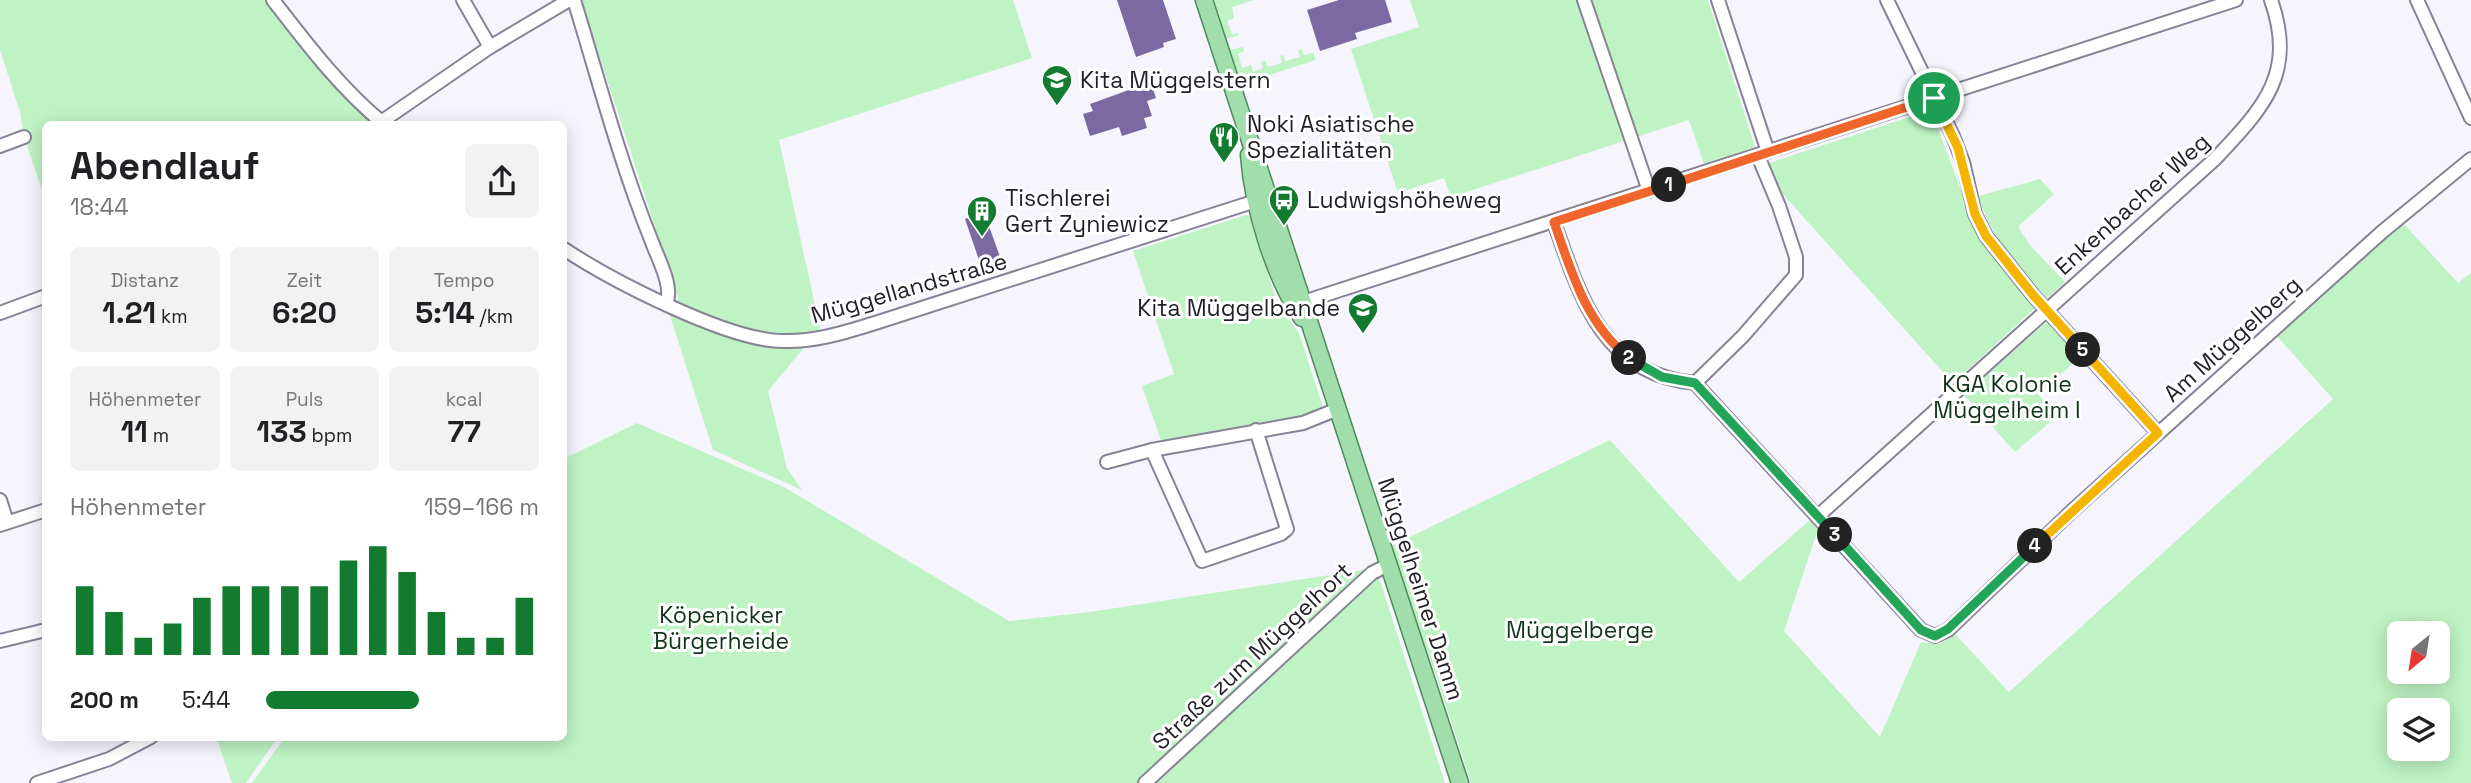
<!DOCTYPE html>
<html lang="de">
<meta charset="utf-8">
<style>
:root{--surface:#fff;--page:#f2f2f2;--text:#202124;--muted:#757577;--accent:#127b30}
body{margin:0;font-family:"Space Grotesk",sans-serif;background:var(--page);color:var(--text);height:100vh;display:flex;flex-direction:column;font-size:26px;white-space:nowrap}
*{box-sizing:border-box;margin:0}
p{font-size:23px;color:var(--muted)}
.icon{flex:none;width:38px;height:38px;fill:none;stroke:currentColor;stroke-width:2;stroke-linecap:round;stroke-linejoin:round}
.map{position:relative;flex:1;overflow:hidden}
.drawer{position:absolute;left:42px;top:121px;width:525px;height:620px;display:flex;flex-direction:column;background:var(--surface);border-radius:10px;box-shadow:0 4px 18px #0003}
.drawer>*{flex:none}
.needle{width:46px;rotate:210deg}
.buttons{position:absolute;left:2387px;top:621px;display:grid;gap:14px}
.buttons a{display:grid;place-items:center;width:63px;height:63px;border-radius:10px;background:var(--surface);box-shadow:0 4px 18px #0003;font-size:35px}
.pin{position:absolute;display:grid;place-items:center;width:60px;height:60px;color:#fff;margin:-30px;border:4px solid #fff;border-radius:50%;box-shadow:0 2px 7px #0007}
.km{position:absolute;width:35px;height:35px;margin:-18px;border-radius:50%;background:#222;color:#fff;font-size:19px;line-height:35px;text-align:center}
.round{display:grid;place-items:center;flex:none;width:74px;height:74px;border-radius:10px;background:var(--page)}
.overview{display:flex;align-items:center;justify-content:space-between;height:119px;padding:0 28px}
h1{font-size:38px;font-weight:700;line-height:52px}
.metrics{display:grid;grid-template-columns:repeat(3,1fr);gap:10px;height:119px;padding:7px 28px}
.metrics div{display:grid;align-content:center;border-radius:10px;background:var(--page);text-align:center}
.metrics b{font-size:30px;font-weight:700}
.metrics small{font-size:19px;font-weight:400}
.metrics p{font-size:19px}
.chart{height:196px;padding:14px 28px}
.chart p{display:flex;justify-content:space-between}
.chart svg{width:100%;height:126px;margin-top:7px;stroke:var(--accent);stroke-width:6}
ul{padding:0 28px;list-style:none;font-size:23px}
li{display:grid;grid-template-columns:112px 84px 1fr;align-items:center;height:52px}
li i{height:18px;border-radius:9px;background:var(--accent)}
.map>svg:first-child{display:block}
.green{fill:#bff3c3;fill-rule:evenodd}
.building{fill:#7a6aa1}
.lines{fill:none;stroke-linecap:round;stroke-linejoin:round}
.minor-casing{stroke:#878296;stroke-width:16}
.major-casing{stroke:#4c8c59;stroke-width:19}
.minor{stroke:#fff;stroke-width:12}
.major{stroke:#a2ddac;stroke-width:16}
.split-1-casing{stroke:#fff;stroke-width:14}
.split-2-casing{stroke:#fff;stroke-width:14}
.split-3-casing{stroke:#fff;stroke-width:14}
.split-4-casing{stroke:#fff;stroke-width:14}
.split-5-casing{stroke:#fff;stroke-width:14}
.split-6-casing{stroke:#fff;stroke-width:14}
.split-1{stroke:#f0652b;stroke-width:9}
.split-2{stroke:#f0652b;stroke-width:9}
.split-3{stroke:#22a559;stroke-width:9}
.split-4{stroke:#22a559;stroke-width:9}
.split-5{stroke:#f5b400;stroke-width:9}
.split-6{stroke:#f5b400;stroke-width:9}
.labels{text-anchor:middle;dominant-baseline:central;stroke-width:6;stroke-linejoin:round;paint-order:stroke}
.poi-label{font-size:23px;fill:#201e26;stroke:#fff;text-anchor:start}
.street-label{font-size:23px;fill:#201e26;stroke:#fff}
.park-label{font-size:23px;fill:#103517;stroke:#fff}
</style>
<div class="map">
<svg width="2471" height="783" viewBox="0 0 2471 783">
<rect width="100%" height="100%" fill="#f6f4fd"/>
<g class="green">
<path d="M0 0H275L378 124H46L45 199 24 137 20 112 0 50Z"/>
<path d="M581 0H1013L1032 58 779 140 820 328 768 391 787 468 802 490 713 450 670 316 678 297Z"/>
<path d="M1214 0H1253L1232 7 1234 18 1227 21 1232 34 1238 33 1239 35 1226 39Z"/>
<path d="M1410 0H1708L1755 147 1704 164 1689 120 1451 197 1444 178 1398 193 1351 49 1419 27Z"/>
<path d="M1243 47 1244 51 1238 54 1242 68 1251 65 1253 72 1263 68 1261 62 1265 61 1268 67 1282 63 1280 56 1283 55 1286 61 1300 57 1298 50 1302 49 1304 55 1313 53 1316 60 1260 78 1240 81 1230 50Z"/>
<path d="M1931 110 1979 238 2035 308 1953 383 1779 190 1766 164Z"/>
<path d="M2040 179 2054 194 2018 227 2030 245 2065 282 2047 298C2019 267 1989 237 1979 196Z"/>
<path d="M1246 215 1249 216 1278 305 1299 333 1323 407 1311 415 1285 421 1162 443 1142 386 1174 374 1133 251Z"/>
<path d="M2400 220 2458 283 2471 273V783H1471L1439 684 1389 547 1610 440 1739 582 1810 520 1818 529 1784 631 1880 737 1921 642 1940 644 1955 634 2009 692 2333 399 2275 334ZM2399 634H2438V672H2399ZM2399 710H2438V749H2399Z"/>
<path d="M2048 321 2080 357 2038 394 2057 416 2015 452 1964 395Z"/>
<path d="M637 423 784 487 1009 621 1090 612 1376 568 1445 783H252L285 737H564V459Z"/>
<path d="M216 737H278L246 783H232Z"/>
</g>
<g class="building">
<path d="M1117 0H1163L1176 39 1163 43 1164 47 1136 57Z"/>
<path d="M1339 0H1385L1392 22 1355 33 1357 39 1320 51 1307 10Z"/>
<path d="M1151 82 1156 98 1147 101 1152 116 1144 118 1147 128 1122 136 1119 127 1090 136 1083 114 1093 111 1090 104Z"/>
<path d="M984 212 1000 257 980 263 965 219Z"/>
</g>
<g class="lines">
<g class="minor-casing">
<g id="minor">
<path d="M273 0C307 44 341 89 384 124"/>
<path d="M463 0 490 47"/>
<path d="M574 0C599 81 620 163 652 242 658 259 674 287 666 304"/>
<path d="M1584 0 1649 191"/>
<path d="M1718 0 1768 152"/>
<path d="M1887 0 1953 136 1963 162 1975 214 1986 236 2033 295 2158 433"/>
<path d="M2417 0 2471 118"/>
<path d="M381 122 490 47 569 0"/>
<path d="M0 146 24 137"/>
<path d="M1554 222C1580 297 1603 375 1695 383L1921 630 1935 636 1948 630 2071 512 2382 232 2471 159"/>
<path d="M564 249C611 280 728 341 783 341 815 342 842 333 872 324L1262 199"/>
<path d="M1297 304 2236 0"/>
<path d="M0 313 46 296"/>
<path d="M1695 383 1743 336 1796 275V257L1779 206 1758 156"/>
<path d="M1152 450 1202 561 1281 534 1287 529 1256 430"/>
<path d="M1107 462 1152 450 1303 423 1338 409"/>
<path d="M0 500 7 522"/>
<path d="M1818 516 2215 159C2263 108 2297 74 2271 0"/>
<path d="M0 525 46 510"/>
<path d="M0 641 46 630"/>
<path d="M37 783 109 759 151 737"/>
<path d="M1145 783 1372 573 1390 564"/>
</g>
</g>
<g class="major-casing">
<g id="major">
<path d="M1204 0 1460 783"/>
<path d="M1249 155C1253 206 1273 275 1302 318"/>
</g>
</g>
<use href="#minor" class="minor"/>
<use href="#major" class="major"/>
</g>
<g class="lines">
<g class="split-1-casing">
<path id="split-1" d="M1669 185 1934 98"/>
</g>
<g class="split-2-casing">
<path id="split-2" d="M1629 358C1586 323 1572 274 1554 222L1669 185"/>
</g>
<g class="split-3-casing">
<path id="split-3" d="M1629 358 1662 377 1695 383 1835 535"/>
</g>
<g class="split-4-casing">
<path id="split-4" d="M1835 535 1921 630 1935 636 1948 629 2035 546"/>
</g>
<g class="split-5-casing">
<path id="split-5" d="M2035 546 2158 433 2083 350"/>
</g>
<g class="split-6-casing">
<path id="split-6" d="M1934 98 1958 148 1975 214 1986 236 2033 295 2083 350"/>
</g>
<use href="#split-1" class="split-1"/>
<use href="#split-2" class="split-2"/>
<use href="#split-3" class="split-3"/>
<use href="#split-4" class="split-4"/>
<use href="#split-5" class="split-5"/>
<use href="#split-6" class="split-6"/>
</g>
<defs>
<g id="school-pin" transform="scale(1.575)"><path d="M0 17L-7.5 6A9.5 9.5 0 1 1 7.5 6Z" fill="#127b30" stroke="#fff"/><path d="M0-5L7-2L0 1L-7-2ZM-4 1L0 2.5L4 1V4Q0 6-4 4Z" fill="#fff"/></g>
<g id="restaurant-pin" transform="scale(1.575)"><path d="M0 17L-7.5 6A9.5 9.5 0 1 1 7.5 6Z" fill="#127b30" stroke="#fff"/><path d="M-5-6h1v4h1v-4h1v4h1v-4h1v5L-1.5 .5V6h-2V.5L-5-1ZM5-6V6H3V1.5H1.5Q1.5-4 5-6Z" fill="#fff"/></g>
<g id="bus-pin" transform="scale(1.575)"><path d="M0 17L-7.5 6A9.5 9.5 0 1 1 7.5 6Z" fill="#127b30" stroke="#fff"/><path d="M-5-6H5V4H4V6H2V4H-2V6H-4V4H-5ZM-3.5-4V0h7V-4ZM-3.5 1.2v1.5H-2V1.2ZM2 1.2v1.5H3.5V1.2Z" fill="#fff"/></g>
<g id="building-pin" transform="scale(1.575)"><path d="M0 17L-7.5 6A9.5 9.5 0 1 1 7.5 6Z" fill="#127b30" stroke="#fff"/><path d="M-4-6H4V6H1V3H-1V6H-4ZM-2.5-4.3h1.7v1.8h-1.7ZM.8-4.3h1.7v1.8H.8ZM-2.5-1h1.7V.8h-1.7ZM.8-1h1.7V.8H.8Z" fill="#fff"/></g>
</defs>
<g fill-rule="evenodd">
<use href="#school-pin" x="1057" y="80"/>
<use href="#restaurant-pin" x="1224" y="137"/>
<use href="#bus-pin" x="1284" y="200"/>
<use href="#building-pin" x="982" y="211"/>
<use href="#school-pin" x="1363" y="308"/>
</g>
<g class="labels">
<g class="poi-label">
<text x="1080" y="80">Kita Müggelstern</text>
<text x="1247" y="124">Noki Asiatische<tspan x="1247" dy="26">Spezialitäten</tspan></text>
<text x="1005" y="198">Tischlerei<tspan x="1005" dy="26">Gert Zyniewicz</tspan></text>
<text x="1307" y="200">Ludwigshöheweg</text>
<text x="1340" y="308" text-anchor="end">Kita Müggelbande</text>
</g>
<g class="street-label">
<text transform="translate(2132 204) rotate(-42)">Enkenbacher Weg</text>
<text transform="translate(909 288) rotate(-16)">Müggellandstraße</text>
<text transform="translate(2232 339) rotate(-42)">Am Müggelberg</text>
<text transform="translate(1421 589) rotate(72)">Müggelheimer Damm</text>
<text transform="translate(1252 656) rotate(-43)">Straße zum Müggelhort</text>
</g>
<g class="park-label">
<text x="2007" y="384">KGA Kolonie<tspan x="2007" dy="26">Müggelheim I</tspan></text>
<text x="721" y="615">Köpenicker<tspan x="721" dy="26">Bürgerheide</tspan></text>
<text x="1580" y="630">Müggelberge</text>
</g>
</g>
</svg>
<div class="buttons">
<a><svg class="needle" viewBox="-14 -14 28 28"><path d="M0-13l5 13h-10z" fill="#e53935"/><path d="M0 13l5-13h-10z" fill="#757577"/></svg></a>
<a><svg class="icon" aria-label="layers" viewBox="0 0 24 24"><path d="M12 4l9 5-9 5-9-5zM3 14l9 5 9-5"/></svg></a>
</div>
<div class="pin" style="left:1934px;top:98px;background:#1e9e55"><svg class="icon" aria-label="arrive" viewBox="0 0 24 24"><path d="M6 21V4h12l-3 4 3 4H6"/></svg></div>
<b class="km" style="left:1669px;top:185px">1</b>
<b class="km" style="left:1629px;top:358px">2</b>
<b class="km" style="left:1835px;top:535px">3</b>
<b class="km" style="left:2035px;top:546px">4</b>
<b class="km" style="left:2083px;top:350px">5</b>
<section class="drawer">
<div class="overview"><div><h1>Abendlauf</h1><p>18:44</p></div><a class="round"><svg class="icon" aria-label="share" viewBox="0 0 24 24"><path d="M12 15V3M7 8l5-5 5 5M5 13v7h14v-7"/></svg></a></div>
<div class="metrics">
<div><p>Distanz</p><b>1.21<small> km</small></b></div>
<div><p>Zeit</p><b>6:20</b></div>
<div><p>Tempo</p><b>5:14<small> /km</small></b></div>
</div>
<div class="metrics">
<div><p>Höhenmeter</p><b>11<small> m</small></b></div>
<div><p>Puls</p><b>133<small> bpm</small></b></div>
<div><p>kcal</p><b>77</b></div>
</div>
<div class="chart"><p><span>Höhenmeter</span>159–166 m</p>
<svg viewBox="0 0 160 44" preserveAspectRatio="none"><path d="M5 44V20M15 44V29M25 44V38M35 44V33M45 44V24M55 44V20M65 44V20M75 44V20M85 44V20M95 44V11M105 44V6M115 44V15M125 44V29M135 44V38M145 44V38M155 44V24"/></svg>
</div>
<ul>
<li><b>200 m</b>5:44<i style="width:56%"></i></li>
</ul>
</section>
</div>
